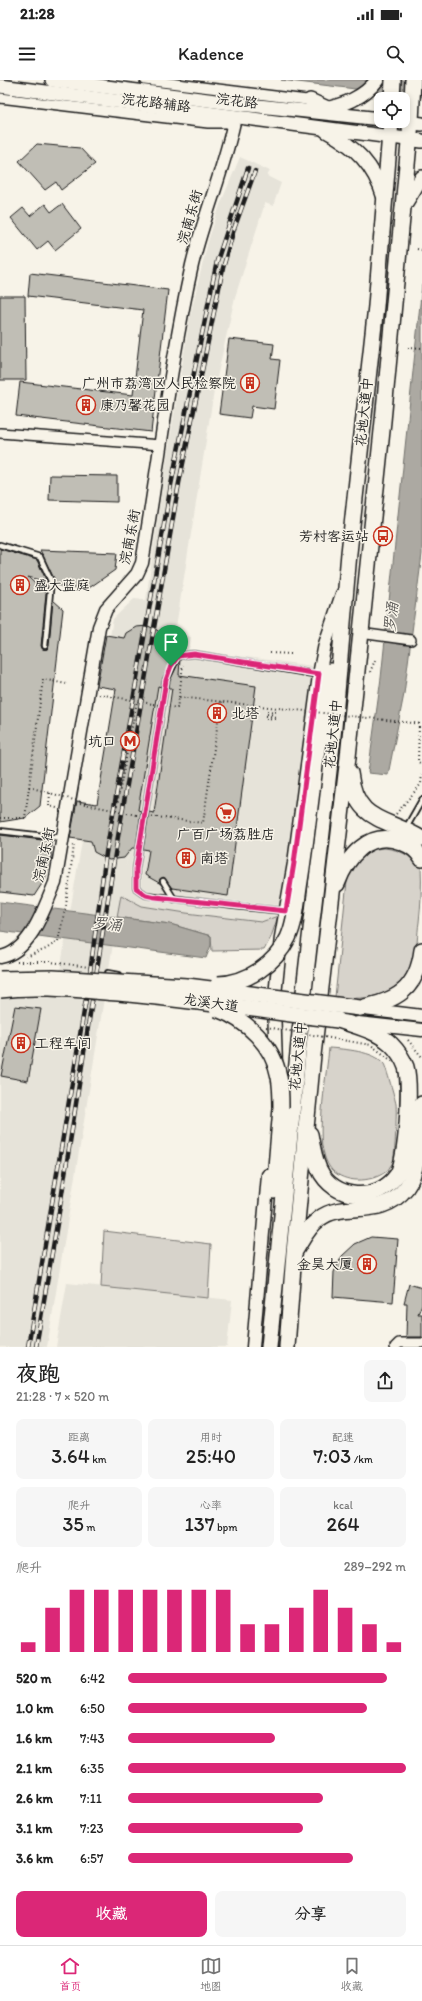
<!DOCTYPE html>
<html lang="zh">
<meta charset="utf-8">
<style>
:root{--surface:#fff;--page:#f6f6f6;--text:#222;--muted:#767676;--line:#e0e0e0;--accent:#db2777}
body{margin:0;font-family:Itim,"LXGW WenKai TC",sans-serif;background:var(--page);color:var(--text);height:100vh;display:flex;flex-direction:column;font-size:15px;white-space:nowrap}
*{box-sizing:border-box;margin:0}
p{font-size:13px;color:var(--muted)}
.icon{flex:none;width:22px;height:22px;fill:none;stroke:currentColor;stroke-width:2;stroke-linecap:round;stroke-linejoin:round}
.map{position:relative;height:1267px;overflow:hidden}
.details{display:flex;flex-direction:column;background:var(--surface);flex:1}
.details>*{flex:none}
.tools{position:absolute;left:374px;top:12px;display:grid;gap:8px}
.tools a{display:grid;place-items:center;width:36px;height:36px;border-radius:8px;background:var(--surface);box-shadow:0 2px 6px #0003;font-size:20px}
.pin{position:absolute;display:grid;place-items:center;width:34px;height:34px;color:#fff;margin:-41px -17px;border-radius:50% 50% 50% 0;rotate:-45deg;box-shadow:0 0 4px #0007}
.pin .icon{rotate:45deg}
.round{display:grid;place-items:center;flex:none;width:42px;height:42px;border-radius:8px;background:var(--page)}
.head{display:flex;align-items:center;justify-content:space-between;height:68px;padding:0 16px}
h1{font-size:22px;font-weight:600;line-height:30px}
.stats{display:grid;grid-template-columns:repeat(3,1fr);gap:6px;height:68px;padding:4px 16px}
.stats div{display:grid;align-content:center;border-radius:8px;background:var(--page);text-align:center}
.stats b{font-size:20px;font-weight:600}
.stats small{font-size:11px;font-weight:400}
.stats p{font-size:11px}
.chart{height:112px;padding:8px 16px}
.chart p{display:flex;justify-content:space-between}
.chart svg{width:100%;height:72px;margin-top:4px;stroke:var(--accent);stroke-width:6}
.primary-button{display:flex;gap:8px;margin-top:auto;padding:8px 16px}
.primary-button a{flex:1;height:46px;border-radius:8px;background:var(--accent);color:#fff;font-size:16px;font-weight:600;line-height:46px;text-align:center}
.primary-button a+a{background:var(--page);color:var(--text)}
ul{padding:0 16px;list-style:none;font-size:13px}
li{display:grid;grid-template-columns:64px 48px 1fr;align-items:center;height:30px}
li i{height:10px;border-radius:5px;background:var(--accent)}
.status{display:flex;justify-content:space-between;align-items:center;height:28px;padding:0 20px;background:var(--surface);direction:ltr}
.status svg{height:11px;fill:currentColor}
header{display:flex;justify-content:space-between;align-items:center;height:52px;padding:0 16px;background:var(--surface);font-size:18px;font-weight:600}
.menu{display:flex;justify-content:space-around;align-items:center;height:56px;border-top:1px solid var(--line);background:var(--surface);font-size:11px;color:var(--muted)}
.menu a{display:grid;justify-items:center;gap:2px}
.menu .selected{color:var(--accent)}
.map>svg:first-child{display:block}
.built{fill:#e6e3d9}
.green{fill:#d7d3cb;stroke:#7a7874}
.water{fill:#aca9a2;stroke:#72716c}
.building{fill:#c0beb5;stroke:#1c1c1c}
.lines{fill:none;stroke-linecap:round;stroke-linejoin:round}
.service-casing{stroke:#1c1c1c;stroke-width:8}
.minor-casing{stroke:#1c1c1c;stroke-width:12}
.tertiary-casing{stroke:#1c1c1c;stroke-width:15}
.secondary-casing{stroke:#1c1c1c;stroke-width:16}
.primary-casing{stroke:#1c1c1c;stroke-width:18}
.path{stroke:#1c1c1c;stroke-width:2;stroke-dasharray:1 3;stroke-linecap:butt}
.service{stroke:#f7f3e8;stroke-width:4.5}
.minor{stroke:#f7f3e8;stroke-width:9}
.tertiary{stroke:#f7f3e8;stroke-width:12}
.secondary{stroke:#f7f3e8;stroke-width:13}
.primary{stroke:#f7f3e8;stroke-width:15}
.rail-casing{stroke:#1c1c1c;stroke-width:4.5}
.rail{stroke:#f7f3e8;stroke-width:3;stroke-dasharray:9;stroke-linecap:butt}
.primary-bridge-casing{stroke:#1c1c1c;stroke-width:18;stroke-linecap:butt}
.path-bridge{stroke:#1c1c1c;stroke-width:2;stroke-dasharray:1 3;stroke-linecap:butt}
.primary-bridge{stroke:#f7f3e8;stroke-width:15}
.route-casing{stroke:#fff;stroke-width:8}
.route{stroke:#db2777;stroke-width:5}
.labels{text-anchor:middle;dominant-baseline:central;stroke-width:3;stroke-linejoin:round;paint-order:stroke}
.street-label{font-size:14px;fill:#1c1c1c;stroke:#f7f3e8}
.poi-label{font-size:14px;fill:#1c1c1c;stroke:#f7f3e8;text-anchor:start}
.water-label{font-size:15px;font-style:italic;fill:#565452;stroke:#f7f3e8}
</style>
<div class="status"><b>21:28</b><svg viewBox="0 0 49 12"><path d="M0 12V9h3v3zM5 12V6h3v6zM10 12V3h3v9zM15 12V0h3v12zM26 1h20v11H26zM47 4h2v5h-2z"/></svg></div>
<header><svg class="icon" aria-label="menu" viewBox="0 0 24 24"><path d="M4 6h16M4 12h16M4 18h16"/></svg>Kadence<svg class="icon" aria-label="search" viewBox="0 0 24 24"><circle cx="10" cy="10" r="6"/><path d="M15 15l6 6"/></svg></header>
<div class="map">
<svg width="422" height="1267" viewBox="0 0 422 1267">
<rect width="100%" height="100%" fill="#f7f3e8"/>
<filter id="ink" filterUnits="userSpaceOnUse"><feTurbulence type="fractalNoise" baseFrequency=".025" numOctaves="2"/><feDisplacementMap in="SourceGraphic" scale="8" xChannelSelector="R" yChannelSelector="G"/><feConvolveMatrix kernelMatrix="1 2 1 2 8 2 1 2 1" color-interpolation-filters="sRGB"/></filter>
<g filter="url(#ink)">
<g class="built">
<path d="M240 77 270 91 267 96 281 103 273 126 265 123 235 217 214 311 175 553 191 557 189 569 312 586 303 671 285 798 278 836 261 842 186 833 142 826 121 815 47 1267H0V915H56L83 755 130 763 126 786 136 735 124 558 110 556 113 539 134 519 146 520 163 402 190 236 208 161 220 125Z"/>
<path d="M67 1203 232 1220 227 1267H56Z"/>
</g>
<g class="green">
<path d="M384 768C401 770 409 775 421 787 422 805 421 824 419 842 417 854 418 870 413 881 399 917 369 921 335 917L348 792 368 770Z"/>
<path d="M121 815 142 826 186 833 261 842 278 836 271 857 264 870 212 871 211 856 170 844 117 837Z"/>
<path d="M329 968C343 969 375 971 384 984 386 987 395 1019 396 1024 397 1031 395 1076 393 1082 392 1084 389 1088 388 1090 374 1102 349 1104 334 1092 329 1088 325 1079 324 1074 316 1053 327 992 329 968Z"/>
<path d="M104 1151 211 1164 208 1218 101 1207Z"/>
</g>
<g class="water">
<path d="M281 0H422V17Z"/>
<path d="M422 205V474L404 614 388 695 368 693 381 598Z"/>
<path d="M0 822 170 844 211 856V865L206 878 0 851Z"/>
</g>
<g class="building">
<path d="M37 64 80 68 95 84 61 110 56 102 45 110 19 81Z"/>
<path d="M45 124 51 132 62 124 81 149 55 170 48 161 37 170 11 138 23 128 30 136Z"/>
<path d="M30 193 168 210 151 352 16 336 20 302 133 315 143 230 28 216Z"/>
<path d="M0 216H25L26 300H0Z"/>
<path d="M229 259 274 264 272 279 280 280 274 329 252 326 250 338 219 334Z"/>
<path d="M50 395 117 396V422L49 420Z"/>
<path d="M0 469 37 480 47 502 28 497 46 514 41 566 43 569H47L49 566 53 520 63 529 40 726 25 738 0 742Z"/>
<path d="M40 470 117 473 115 490 89 508H67L54 504V499Z"/>
<path d="M148 546 157 550 161 554 165 564 184 567 183 572 175 574 163 598 161 607 158 606 138 730 141 731 136 768H132L124 778 109 780 94 772 91 761 70 758 77 721 97 724 116 609 97 606 106 555 124 558 126 553 136 547Z"/>
<path d="M180 579 179 595 256 606 228 816 172 808 164 798 160 799 161 804 145 795 149 770 143 769 149 732 154 733 172 608H169L170 601Z"/>
<path d="M0 755 51 761V777L45 799 34 816 0 812Z"/>
<path d="M15 926 41 929 28 1001 1 996Z"/>
<path d="M371 1157 398 1159 393 1222 333 1217 334 1192 342 1176 355 1164Z"/>
<path d="M409 1204 422 1208V1224L418 1234H422V1257H406L407 1223H404Z"/>
</g>
<g class="lines">
<g class="service-casing">
<g id="service">
<path d="M0 465 40 477 51 501 45 566"/>
<path d="M406 748 422 720"/>
<path d="M0 751 62 758"/>
<path d="M163 801 174 819"/>
<path d="M284 831 234 826 146 815 136 808V789L166 600 178 576 194 574 319 595"/>
<path d="M108 893 119 895"/>
</g>
</g>
<g class="minor-casing">
<g id="minor">
<path d="M145 0 315 21"/>
<path d="M0 18 208 43H225L235 37"/>
<path d="M0 353 161 365"/>
<path d="M360 553 411 560"/>
<path d="M395 1267 399 1263H422"/>
</g>
</g>
<g class="tertiary-casing">
<g id="tertiary">
<path d="M0 877C31 872 44 828 55 803L99 547 106 529 137 494 142 483C159 384 170 283 192 185 204 135 225 87 235 37"/>
<path d="M364 929 422 936"/>
<path d="M358 943 422 950"/>
<path d="M276 985 274 925 281 857 294 783 319 595 325 564 342 514"/>
<path d="M253 1267 268 1095"/>
</g>
</g>
<g class="secondary-casing">
<g id="secondary">
<path d="M52 0 239 24 381 39"/>
<path d="M0 6 422 61"/>
<path d="M310 20 332 30"/>
<path d="M322 30C343 25 364 18 377 0"/>
<path d="M399 41 422 44"/>
<path d="M326 51C356 67 374 85 384 118"/>
<path d="M404 126 422 97"/>
</g>
</g>
<g class="primary-casing">
<g id="primary">
<path d="M392 19 393 0"/>
<path d="M318 662 330 591"/>
<path d="M350 693C356 744 387 737 422 759"/>
<path d="M337 804C347 777 369 749 401 762 409 765 418 771 422 779"/>
<path d="M360 928C396 921 417 910 422 870"/>
<path d="M310 1054C312 1066 314 1078 319 1089 334 1121 377 1123 397 1095 407 1081 411 1004 406 987 403 979 397 970 391 964 377 951 356 946 338 940"/>
<path d="M274 1111 281 1028"/>
<path d="M295 1171C302 1160 308 1147 319 1139 344 1119 380 1141 406 1108 420 1090 420 1047 422 1024"/>
<path d="M269 1267 305 902 334 647 349 473 376 226 391 41"/>
<path d="M287 1267 294 1173 313 975 348 677 383 341 411 42 413 0"/>
</g>
</g>
<g class="path">
<path d="M417 169 422 170"/>
<path d="M408 267 422 268"/>
<path d="M270 573 292 574"/>
<path d="M370 592 376 578"/>
<path d="M99 614 153 624"/>
<path d="M179 617 183 585"/>
<path d="M267 631 278 632"/>
<path d="M267 634 278 635"/>
<path d="M266 636 277 637"/>
<path d="M266 638 277 639"/>
<path d="M419 643 418 682 422 684"/>
<path d="M50 713 49 726 57 728"/>
<path d="M80 723 136 735"/>
<path d="M116 730 137 621"/>
<path d="M396 734 421 704 422 694"/>
<path d="M157 737 203 743 221 621"/>
<path d="M0 738H25L43 599 66 604"/>
<path d="M26 877 46 869 58 861 66 825 74 765"/>
<path d="M17 882H25"/>
<path d="M408 960 422 977"/>
</g>
<use href="#service" class="service"/>
<use href="#minor" class="minor"/>
<use href="#tertiary" class="tertiary"/>
<use href="#secondary" class="secondary"/>
<use href="#primary" class="primary"/>
<g class="rail-casing">
<g id="rail">
<path d="M28 1267 88 907 106 773 171 405 217 181 248 88"/>
<path d="M36 1267 60 1126 115 774 179 403 223 188 234 149 255 91"/>
</g>
</g>
<use href="#rail" class="rail"/>
<g class="primary-bridge-casing">
<g id="primary-bridge">
<path d="M0 899 53 898 187 906 360 928"/>
<path d="M218 904C248 903 275 884 288 858 296 841 297 819 300 801 307 755 312 709 318 662"/>
<path d="M0 910C39 905 79 910 118 913 192 920 265 931 338 940"/>
<path d="M217 929C247 940 273 965 279 997 281 1007 281 1018 281 1028"/>
</g>
</g>
<g class="path-bridge">
<path d="M153 624 177 628 179 617 422 644"/>
<path d="M29 707 81 722"/>
<path d="M136 735 157 737"/>
<path d="M25 882H51L89 887"/>
<path d="M266 947 371 965 392 981"/>
</g>
<use href="#primary-bridge" class="primary-bridge"/>
</g>
</g>
<g class="lines" filter="url(#ink)">
<g class="route-casing">
<path id="route" d="M194 574 319 594 294 783 286 831 155 817 146 815 136 808V789L166 600 171 586 178 576Z"/>
</g>
<use href="#route" class="route"/>
</g>
<defs>
<g id="building-ring" transform="scale(1)"><circle r="9.5" fill="#f7f3e8" stroke="#c8321e" stroke-width="1.5"/><path d="M-4-6H4V6H1V3H-1V6H-4ZM-2.5-4.3h1.7v1.8h-1.7ZM.8-4.3h1.7v1.8H.8ZM-2.5-1h1.7V.8h-1.7ZM.8-1h1.7V.8H.8Z" fill="#c8321e"/></g>
<g id="bus-ring" transform="scale(1)"><circle r="9.5" fill="#f7f3e8" stroke="#c8321e" stroke-width="1.5"/><path d="M-5-6H5V4H4V6H2V4H-2V6H-4V4H-5ZM-3.5-4V0h7V-4ZM-3.5 1.2v1.5H-2V1.2ZM2 1.2v1.5H3.5V1.2Z" fill="#c8321e"/></g>
<g id="metro-ring" transform="scale(1)"><circle r="9.5" fill="#f7f3e8" stroke="#c8321e" stroke-width="1.5"/><path d="M-5.5 5V-5H-3L0 0L3-5H5.5V5H3V-.5L0 4L-3-.5V5Z" fill="#c8321e"/></g>
<g id="supermarket-ring" transform="scale(1)"><circle r="9.5" fill="#f7f3e8" stroke="#c8321e" stroke-width="1.5"/><path d="M-6-5.5h2.5l.6 2H6L4.5 2H-2.5L-4.4-4H-6ZM-1.5 3.2a1.3 1.3 0 1 0 .1 0ZM3 3.2a1.3 1.3 0 1 0 .1 0Z" fill="#c8321e"/></g>
</defs>
<g fill-rule="evenodd">
<use href="#building-ring" x="250" y="303"/>
<use href="#building-ring" x="86" y="325"/>
<use href="#bus-ring" x="383" y="456"/>
<use href="#building-ring" x="20" y="505"/>
<use href="#building-ring" x="217" y="633"/>
<use href="#metro-ring" x="130" y="661"/>
<use href="#supermarket-ring" x="226" y="733"/>
<use href="#building-ring" x="186" y="778"/>
<use href="#building-ring" x="21" y="963"/>
<use href="#building-ring" x="367" y="1184"/>
</g>
<g class="labels">
<g class="street-label">
<text transform="translate(237 21) rotate(7)">浣花路</text>
<text transform="translate(156 23) rotate(7)">浣花路辅路</text>
<text transform="translate(190 137) rotate(-74)">浣南东街</text>
<text transform="translate(364 332) rotate(-84)">花地大道中</text>
<text transform="translate(130 457) rotate(-79)">浣南东街</text>
<text transform="translate(333 654) rotate(-84)">花地大道中</text>
<text transform="translate(44 775) rotate(-78)">浣南东街</text>
<text transform="translate(211 923) rotate(8)">龙溪大道</text>
<text transform="translate(298 976) rotate(-84)">花地大道中</text>
</g>
<g class="poi-label">
<text x="236" y="303" text-anchor="end">广州市荔湾区人民检察院</text>
<text x="100" y="325">康乃馨花园</text>
<text x="369" y="456" text-anchor="end">芳村客运站</text>
<text x="34" y="505">盛大蓝庭</text>
<text x="231" y="633">北塔</text>
<text x="116" y="661" text-anchor="end">坑口</text>
<text x="226" y="754" text-anchor="middle">广百广场荔胜店</text>
<text x="200" y="778">南塔</text>
<text x="35" y="963">工程车间</text>
<text x="353" y="1184" text-anchor="end">金昊大厦</text>
</g>
<g class="water-label">
<text transform="translate(391 537) rotate(-83)">罗涌</text>
<text transform="translate(107 844) rotate(6)">罗涌</text>
</g>
</g>
</svg>
<div class="tools">
<a><svg class="icon" aria-label="locate" viewBox="0 0 24 24"><circle cx="12" cy="12" r="6"/><path d="M12 2v4M12 18v4M2 12h4M18 12h4"/></svg></a>
</div>
<div class="pin" style="left:171px;top:586px;background:#1e9e55"><svg class="icon" aria-label="arrive" viewBox="0 0 24 24"><path d="M6 21V4h12l-3 4 3 4H6"/></svg></div>
</div>
<section class="details">
<div class="head"><div><h1>夜跑</h1><p>21:28 · 7 × 520 m</p></div><a class="round"><svg class="icon" aria-label="share" viewBox="0 0 24 24"><path d="M12 15V3M7 8l5-5 5 5M5 13v7h14v-7"/></svg></a></div>
<div class="stats">
<div><p>距离</p><b>3.64<small> km</small></b></div>
<div><p>用时</p><b>25:40</b></div>
<div><p>配速</p><b>7:03<small> /km</small></b></div>
</div>
<div class="stats">
<div><p>爬升</p><b>35<small> m</small></b></div>
<div><p>心率</p><b>137<small> bpm</small></b></div>
<div><p>kcal</p><b>264</b></div>
</div>
<div class="chart"><p><span>爬升</span>289–292 m</p>
<svg viewBox="0 0 160 44" preserveAspectRatio="none"><path d="M5 44V38M15 44V17M25 44V6M35 44V6M45 44V6M55 44V6M65 44V6M75 44V6M85 44V6M95 44V27M105 44V27M115 44V17M125 44V6M135 44V17M145 44V27M155 44V38"/></svg>
</div>
<ul>
<li><b>520 m</b>6:42<i style="width:93%"></i></li>
<li><b>1.0 km</b>6:50<i style="width:86%"></i></li>
<li><b>1.6 km</b>7:43<i style="width:53%"></i></li>
<li><b>2.1 km</b>6:35<i style="width:100%"></i></li>
<li><b>2.6 km</b>7:11<i style="width:70%"></i></li>
<li><b>3.1 km</b>7:23<i style="width:63%"></i></li>
<li><b>3.6 km</b>6:57<i style="width:81%"></i></li>
</ul>
<div class="primary-button"><a>收藏</a><a>分享</a></div>
</section>
<nav class="menu">
<a class="selected"><svg class="icon" aria-label="home" viewBox="0 0 24 24"><path d="M3 11l9-7 9 7M6 9v11h12V9"/></svg>首页</a>
<a><svg class="icon" aria-label="map" viewBox="0 0 24 24"><path d="M3 6l6-2 6 2 6-2v14l-6 2-6-2-6 2zM9 4v14M15 6v14"/></svg>地图</a>
<a><svg class="icon" aria-label="saved" viewBox="0 0 24 24"><path d="M7 4h10v16l-5-4-5 4z"/></svg>收藏</a>
</nav>
